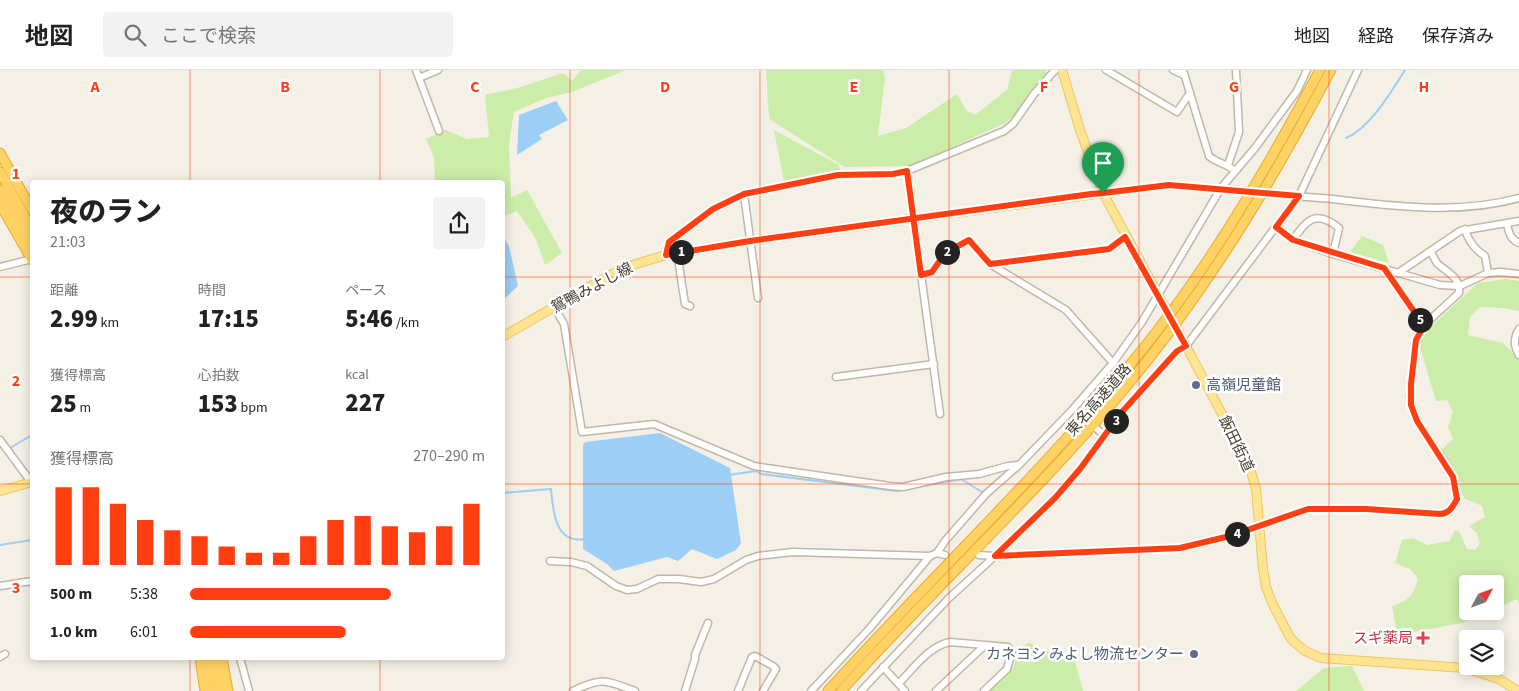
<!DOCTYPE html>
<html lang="ja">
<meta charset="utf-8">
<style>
:root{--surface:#fff;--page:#f2f2f2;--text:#222;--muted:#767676;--line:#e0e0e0;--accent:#ff3e11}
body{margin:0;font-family:"Source Sans 3","Noto Sans JP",sans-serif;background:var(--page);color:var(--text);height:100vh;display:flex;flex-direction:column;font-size:19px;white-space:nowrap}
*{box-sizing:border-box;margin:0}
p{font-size:16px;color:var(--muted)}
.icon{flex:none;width:28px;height:28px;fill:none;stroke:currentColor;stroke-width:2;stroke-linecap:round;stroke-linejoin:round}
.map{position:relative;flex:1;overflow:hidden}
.panel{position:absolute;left:30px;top:110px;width:475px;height:480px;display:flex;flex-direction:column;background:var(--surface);border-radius:5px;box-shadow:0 2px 12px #0003}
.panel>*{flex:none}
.needle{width:32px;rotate:49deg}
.controls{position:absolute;left:1459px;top:505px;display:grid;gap:10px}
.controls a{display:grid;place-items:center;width:45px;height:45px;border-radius:5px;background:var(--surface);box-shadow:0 2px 12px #0003;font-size:25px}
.pin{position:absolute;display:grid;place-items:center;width:42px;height:42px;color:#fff;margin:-51px -21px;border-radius:50% 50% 50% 0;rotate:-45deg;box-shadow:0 0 5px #0007}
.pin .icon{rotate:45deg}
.km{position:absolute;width:25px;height:25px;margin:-12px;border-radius:50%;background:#222;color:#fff;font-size:14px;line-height:25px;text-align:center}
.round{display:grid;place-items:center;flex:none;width:52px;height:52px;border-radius:5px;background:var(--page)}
.summary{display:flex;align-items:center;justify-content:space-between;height:85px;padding:0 20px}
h1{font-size:28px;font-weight:800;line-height:38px}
.stats{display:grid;grid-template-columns:repeat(3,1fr);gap:8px;height:85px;padding:5px 20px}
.stats div{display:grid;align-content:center}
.stats b{font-size:25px;font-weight:800}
.stats small{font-size:14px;font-weight:400}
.stats p{font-size:14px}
.chart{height:140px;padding:10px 20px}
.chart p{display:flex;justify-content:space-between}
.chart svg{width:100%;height:90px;margin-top:5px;stroke:var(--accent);stroke-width:6}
ul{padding:0 20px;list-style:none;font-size:16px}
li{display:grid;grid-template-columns:80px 60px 1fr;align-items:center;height:38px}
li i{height:12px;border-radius:6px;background:var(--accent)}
header{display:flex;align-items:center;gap:30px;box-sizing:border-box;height:70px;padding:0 25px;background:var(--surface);border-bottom:1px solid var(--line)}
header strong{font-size:24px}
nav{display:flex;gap:28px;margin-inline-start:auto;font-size:18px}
.search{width:350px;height:45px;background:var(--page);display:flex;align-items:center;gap:12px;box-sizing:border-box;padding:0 18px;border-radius:5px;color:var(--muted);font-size:19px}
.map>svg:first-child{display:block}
.green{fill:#ccecaa}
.water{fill:#9ccef6}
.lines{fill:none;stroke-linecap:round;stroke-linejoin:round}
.stream{stroke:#9ccef6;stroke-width:2}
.minor-tunnel{stroke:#d1cdc2;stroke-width:6;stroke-dasharray:6 3;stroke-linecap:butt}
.minor-casing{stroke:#c0b8a7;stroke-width:9}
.major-casing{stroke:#edc75a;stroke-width:10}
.highway-casing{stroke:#eaab29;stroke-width:11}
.minor{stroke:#fff;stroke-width:6}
.major{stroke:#ffe593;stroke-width:8}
.highway{stroke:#ffd265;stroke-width:9}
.minor-bridge-casing{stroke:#c0b8a7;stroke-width:9;stroke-linecap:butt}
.major-bridge-casing{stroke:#edc75a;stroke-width:10;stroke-linecap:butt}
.minor-bridge{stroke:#fff;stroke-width:6}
.major-bridge{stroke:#ffe593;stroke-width:8}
.route-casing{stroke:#fff;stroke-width:10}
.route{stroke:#ff3e11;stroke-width:6}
.grid{fill:none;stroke:#ff3e11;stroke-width:1;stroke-opacity:0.55}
.service-dot{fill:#5c6f8a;stroke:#fff;stroke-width:2}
.health-dot{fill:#e0444e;stroke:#fff;stroke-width:2}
.labels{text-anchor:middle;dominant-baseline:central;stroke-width:5;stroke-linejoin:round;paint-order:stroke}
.street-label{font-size:15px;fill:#474034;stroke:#fff}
.service-label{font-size:15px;fill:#4e5e75;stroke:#fff;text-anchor:start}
.health-label{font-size:15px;fill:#be3a42;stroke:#fff;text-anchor:end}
.grid-label{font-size:16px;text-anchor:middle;font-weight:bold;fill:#ff3e11;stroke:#fff;stroke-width:5;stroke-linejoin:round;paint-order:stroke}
</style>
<header>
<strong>地図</strong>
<div class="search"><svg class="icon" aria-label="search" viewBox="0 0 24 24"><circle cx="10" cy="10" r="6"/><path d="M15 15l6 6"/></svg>ここで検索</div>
<nav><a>地図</a><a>経路</a><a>保存済み</a></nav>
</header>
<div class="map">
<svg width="1519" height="621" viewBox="0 0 1519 621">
<rect width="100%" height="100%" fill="#f4f0e5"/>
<g class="green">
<path d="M581 0H626L572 22 546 28 514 42 509 75 511 128 527 120 562 183 545 195 536 169 517 141 503 147 502 112H435L434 87 426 69 446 60 467 69 489 67 485 25 521 17 563 3 572 11Z"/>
<path d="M766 0H883L885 7 878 66 906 58 957 24 966 40 975 45 1007 20 1012 0H1045L1048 4 1040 21 1007 52 911 96 845 97 769 49Z"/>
<path d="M774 60 839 95 840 101 784 112Z"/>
<path d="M1362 166 1383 175 1389 193 1350 182Z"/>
<path d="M1506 209 1519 211V241L1502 238 1480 237 1470 247 1468 265 1503 273 1519 289V534L1517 529 1495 539V514H1468V541H1489L1462 553 1408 563 1407 575H1399L1392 536C1408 531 1414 526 1418 508L1410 499 1395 493 1402 470 1413 468 1427 475 1450 471 1454 461H1459L1467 479 1475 480 1480 473 1477 463 1469 456 1485 447 1482 436 1464 428 1455 405 1440 381 1453 369 1448 357 1453 342 1447 330 1436 331 1419 274 1425 262 1478 213Z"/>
<path d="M1029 573 1055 584 1073 583 1083 621H990C997 615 1005 609 1010 602 1019 591 1013 578 1029 573Z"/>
<path d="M1352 596 1364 621H1296L1324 598Z"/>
</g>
<g class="water">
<path d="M556 31 568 50 539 65 542 69 517 85 519 45Z"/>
<path d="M502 165 509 176 518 216 503 230Z"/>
<path d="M660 363 730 398 741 473 736 480 717 489 692 479 678 491 667 487 614 501 607 494 583 479V374L586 372Z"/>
</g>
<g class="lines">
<g class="stream">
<path d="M1346 68C1370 58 1391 22 1405 0"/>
<path d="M10 378 32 365"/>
<path d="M23 396 30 407"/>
<path d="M729 405 756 401 761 404 897 421 961 409 982 422"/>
<path d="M502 423 551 419C553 441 555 474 585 469"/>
<path d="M0 475 32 470"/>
</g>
<path class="minor-tunnel" d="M1077 343 1095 358"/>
<g class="minor-casing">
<g id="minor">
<path d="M416 0 439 61"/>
<path d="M1106 0 1177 42 1190 23"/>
<path d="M1173 0 1184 5"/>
<path d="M1183 0 1209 86C1217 93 1227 94 1235 101"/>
<path d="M419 8 438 0"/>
<path d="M1228 95 1239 62 1236 0"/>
<path d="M907 101 940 344"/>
<path d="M1103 123 1169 115 1233 120"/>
<path d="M744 124 758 228"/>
<path d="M1278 124C1296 127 1314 127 1332 129 1394 136 1457 145 1519 128"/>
<path d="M1507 154C1509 163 1510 169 1519 173"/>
<path d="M1276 157 1293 170 1333 184 1440 215 1460 216 1488 203 1501 202 1519 204"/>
<path d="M1465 159C1468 171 1474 179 1485 186L1488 203"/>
<path d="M1293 170C1306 150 1316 139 1339 158L1333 184"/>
<path d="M677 182 685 234 690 236"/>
<path d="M666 185 669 172 713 139 744 124 839 105 893 104 907 101 1004 61 1013 54 1034 24 1055 0"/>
<path d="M990 194 1109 179 1125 167"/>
<path d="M0 197 32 189"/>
<path d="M1384 198 1423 256"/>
<path d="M1398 203 1460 161 1519 151"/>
<path d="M921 205 932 202 945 183 969 170 990 194 1066 240 1113 293"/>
<path d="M554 237 564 254 582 362 654 354 754 396 890 416 903 417 946 407 979 404 1008 396 1018 395"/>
<path d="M1519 259C1513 269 1514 276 1519 285"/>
<path d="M836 307 934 294"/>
<path d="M1097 359 1105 366"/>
<path d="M0 370 31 412"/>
<path d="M937 483 945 485"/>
<path d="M979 485 995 486 1180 478 1230 466 1308 439H1366L1440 444 1448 442 1457 429C1456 422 1455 413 1452 406 1440 378 1413 357 1410 326L1416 271 1423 256 1459 223C1461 207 1447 203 1437 193 1435 190 1433 186 1431 182"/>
<path d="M550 491 571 492 587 496 616 516 627 520 637 519 658 509H679L701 512 714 509 746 490 758 486 793 482 930 486 937 483 945 471 986 424 1019 395 1073 339 1113 293 1142 252 1221 118 1255 78 1297 21 1307 0"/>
<path d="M0 516 32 511"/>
<path d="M0 587 5 584"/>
<path d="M240 588 249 621"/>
<path d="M883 597 905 621"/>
<path d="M899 613C913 599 929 576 950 572L1008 577 1012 582 1007 599 984 621"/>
<path d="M573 621C602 607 605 610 635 621"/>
<path d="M685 621 695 589V585L708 553"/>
<path d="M738 621 752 587 755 586 773 596 776 599 763 621"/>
<path d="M811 621 869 559 930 486"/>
<path d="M861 621 949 528 995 486 1055 428 1080 399 1121 343 1177 281 1186 276 1299 126 1358 0"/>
<path d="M936 621 984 576"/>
</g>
</g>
<g class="major-casing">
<g id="major">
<path d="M1062 0 1080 60 1103 123 1160 228"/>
<path d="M502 267 610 205 629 196 666 185 750 171 1103 123"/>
<path d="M1186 276 1249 395 1256 419 1263 499 1266 517 1273 535 1291 569 1305 581 1321 588 1465 598 1499 609 1518 621"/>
<path d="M0 421 32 412"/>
</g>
</g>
<g class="highway-casing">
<g id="highway">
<path d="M0 83 32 140"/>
<path d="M0 102 32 160"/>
<path d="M0 120 32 177"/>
<path d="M0 134 32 190"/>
<path d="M200 588 205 621"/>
<path d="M207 588 213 621"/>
<path d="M215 588 221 621"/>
<path d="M222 588 228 621"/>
<path d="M828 621C937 500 1057 390 1157 261 1220 180 1271 90 1320 0"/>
<path d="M841 621C934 518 1036 424 1125 318 1208 219 1271 113 1331 0"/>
</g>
</g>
<use href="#minor" class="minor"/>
<use href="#major" class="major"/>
<use href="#highway" class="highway"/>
<g class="minor-bridge-casing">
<path id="minor-bridge" d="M1233 120 1278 124"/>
</g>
<g class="major-bridge-casing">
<path id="major-bridge" d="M1160 228 1186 276"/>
</g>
<use href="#minor-bridge" class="minor-bridge"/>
<use href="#major-bridge" class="major-bridge"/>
</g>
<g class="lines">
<g class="route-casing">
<path id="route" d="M1103 123 1091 124 750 171 666 185 669 172 713 139 744 124 838 105 893 104 907 101 921 205 932 202 945 183 969 170 990 194 1109 179 1125 167 1186 276 1177 281 1121 343 1080 399 1055 428 995 486 1180 478 1230 466 1308 439H1366L1440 444C1449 444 1453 436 1457 429L1453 407 1417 351 1411 335V314L1416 270 1424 256 1384 198 1293 170 1276 157 1299 126 1169 115 1103 123"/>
</g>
<use href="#route" class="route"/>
</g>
<path class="grid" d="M190 0V112M380 0V112M570 0V621M760 0V621M949 0V621M1139 0V621M1329 0V621M0 207H32M502 207H1519M0 414H32M502 414H1519M190 588V621M380 588V621"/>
<g class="service-dot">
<circle cx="1196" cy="315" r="5"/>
<circle cx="1194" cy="584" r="5"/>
</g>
<path class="health-dot" d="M1420.5 560.5h5v5h5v5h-5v5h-5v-5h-5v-5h5z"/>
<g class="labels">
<g class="street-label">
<text transform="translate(592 218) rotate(-28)">鴛鴨みよし線</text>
<text transform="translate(1099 330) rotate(-49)">東名高速道路</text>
<text transform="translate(1236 374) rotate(64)">飯田街道</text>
</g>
<g class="service-label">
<text x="1206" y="315">高嶺児童館</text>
<text x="1184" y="584" text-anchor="end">カネヨシ みよし物流センター</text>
</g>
<g class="health-label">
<text x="1413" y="568">スギ薬局</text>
</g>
</g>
<g class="grid-label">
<text x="95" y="22">A</text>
<text x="285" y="22">B</text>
<text x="475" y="22">C</text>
<text x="665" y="22">D</text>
<text x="854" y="22">E</text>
<text x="1044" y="22">F</text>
<text x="1234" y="22">G</text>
<text x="1424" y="22">H</text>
<text x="16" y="109">1</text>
<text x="16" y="316">2</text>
<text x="16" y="523">3</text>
</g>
</svg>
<div class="controls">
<a><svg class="needle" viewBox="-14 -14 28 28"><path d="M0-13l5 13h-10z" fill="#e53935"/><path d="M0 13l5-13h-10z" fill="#767676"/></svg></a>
<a><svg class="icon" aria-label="layers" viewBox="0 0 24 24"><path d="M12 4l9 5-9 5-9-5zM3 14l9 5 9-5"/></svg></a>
</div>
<div class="pin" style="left:1103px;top:123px;background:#1e9e55"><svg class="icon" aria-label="arrive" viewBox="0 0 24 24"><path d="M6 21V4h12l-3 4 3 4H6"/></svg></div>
<b class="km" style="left:681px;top:182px">1</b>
<b class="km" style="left:947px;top:182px">2</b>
<b class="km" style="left:1116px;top:351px">3</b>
<b class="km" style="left:1237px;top:464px">4</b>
<b class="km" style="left:1420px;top:250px">5</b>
<section class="panel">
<div class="summary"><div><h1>夜のラン</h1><p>21:03</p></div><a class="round"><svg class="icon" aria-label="share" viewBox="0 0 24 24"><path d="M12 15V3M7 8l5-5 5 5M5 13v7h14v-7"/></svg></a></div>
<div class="stats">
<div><p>距離</p><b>2.99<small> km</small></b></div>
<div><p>時間</p><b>17:15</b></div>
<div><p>ペース</p><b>5:46<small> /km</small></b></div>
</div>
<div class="stats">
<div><p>獲得標高</p><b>25<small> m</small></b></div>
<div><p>心拍数</p><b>153<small> bpm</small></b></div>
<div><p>kcal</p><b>227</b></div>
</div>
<div class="chart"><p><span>獲得標高</span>270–290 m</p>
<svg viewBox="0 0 160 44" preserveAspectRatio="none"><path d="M5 44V6M15 44V6M25 44V14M35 44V22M45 44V27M55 44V30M65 44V35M75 44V38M85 44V38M95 44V30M105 44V22M115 44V20M125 44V25M135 44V28M145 44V25M155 44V14"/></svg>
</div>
<ul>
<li><b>500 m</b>5:38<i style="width:68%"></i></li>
<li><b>1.0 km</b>6:01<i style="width:53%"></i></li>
</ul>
</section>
</div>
